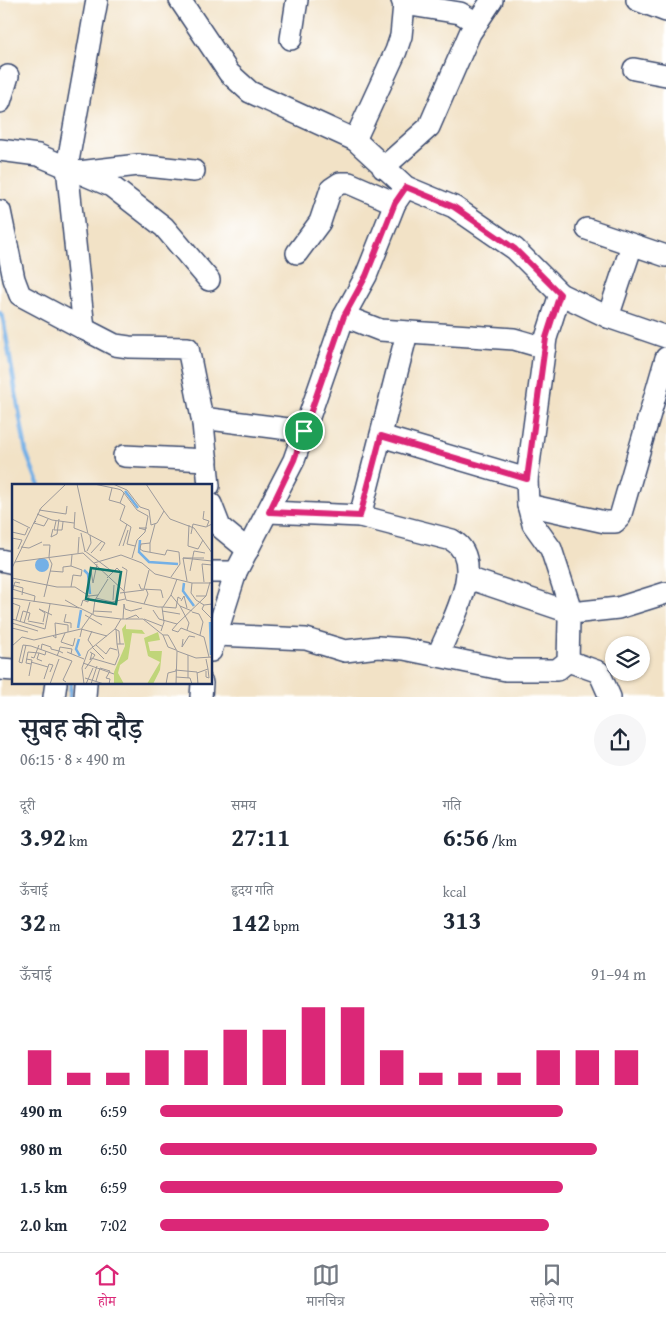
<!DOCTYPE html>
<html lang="hi">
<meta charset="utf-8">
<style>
:root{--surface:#fff;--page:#f6f6f7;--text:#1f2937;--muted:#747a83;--line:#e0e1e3;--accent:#db2777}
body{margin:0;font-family:"Gentium Book Plus","Noto Serif Devanagari",serif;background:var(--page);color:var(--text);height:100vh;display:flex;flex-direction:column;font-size:19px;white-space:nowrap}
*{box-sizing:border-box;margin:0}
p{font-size:16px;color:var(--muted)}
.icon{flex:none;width:28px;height:28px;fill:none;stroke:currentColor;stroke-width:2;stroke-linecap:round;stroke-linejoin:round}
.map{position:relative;height:697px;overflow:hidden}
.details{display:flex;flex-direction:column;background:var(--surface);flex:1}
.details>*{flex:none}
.buttons{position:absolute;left:605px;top:636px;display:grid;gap:10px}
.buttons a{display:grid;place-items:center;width:45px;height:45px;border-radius:50%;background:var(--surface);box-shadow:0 1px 4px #0004;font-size:25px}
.pin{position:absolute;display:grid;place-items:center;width:42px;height:42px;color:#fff;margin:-21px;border:2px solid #fff;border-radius:50%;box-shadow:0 1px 5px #0007}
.round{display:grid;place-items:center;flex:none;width:52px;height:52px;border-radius:26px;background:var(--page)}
.head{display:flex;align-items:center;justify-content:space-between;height:85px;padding:0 20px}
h1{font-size:28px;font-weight:600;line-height:38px}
.figures{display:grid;grid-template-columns:repeat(3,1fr);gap:8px;height:85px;padding:5px 20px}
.figures div{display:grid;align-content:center}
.figures b{font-size:25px;font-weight:600}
.figures small{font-size:14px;font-weight:400}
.figures p{font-size:14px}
.chart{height:140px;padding:10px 20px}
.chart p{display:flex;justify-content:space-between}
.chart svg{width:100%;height:90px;margin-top:5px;stroke:var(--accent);stroke-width:6}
ul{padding:0 20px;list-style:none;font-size:16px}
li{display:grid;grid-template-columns:80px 60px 1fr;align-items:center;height:38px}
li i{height:12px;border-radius:6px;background:var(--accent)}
.dock{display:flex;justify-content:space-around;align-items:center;height:70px;border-top:1px solid var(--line);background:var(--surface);font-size:14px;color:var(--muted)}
.dock a{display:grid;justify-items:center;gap:2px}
.dock .selected{color:var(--accent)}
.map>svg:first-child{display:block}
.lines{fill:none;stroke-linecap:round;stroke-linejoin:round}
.stream{stroke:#74b0e6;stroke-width:4.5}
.minor-casing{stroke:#3b4a6e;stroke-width:24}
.minor{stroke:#fff;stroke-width:21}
.route-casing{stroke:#fff;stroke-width:10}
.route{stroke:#db2777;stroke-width:6}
.inset-river{fill:none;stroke:#74b0e6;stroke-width:2.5}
.inset-road{fill:none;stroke:#9c9a9c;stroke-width:1}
.view{fill:#0f766e;fill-opacity:0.15;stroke:#0f766e;stroke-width:2.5}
.inset-edge{fill:none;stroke:#1b2f5e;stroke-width:2.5}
</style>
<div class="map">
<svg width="666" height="697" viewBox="0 0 666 697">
<rect width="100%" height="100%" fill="#fff"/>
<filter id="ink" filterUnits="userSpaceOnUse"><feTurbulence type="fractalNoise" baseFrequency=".02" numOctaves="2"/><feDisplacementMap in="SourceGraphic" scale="10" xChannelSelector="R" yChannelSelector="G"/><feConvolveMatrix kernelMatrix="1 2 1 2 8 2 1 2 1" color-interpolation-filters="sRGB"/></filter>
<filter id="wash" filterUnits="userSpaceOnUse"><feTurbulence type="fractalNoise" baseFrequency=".0096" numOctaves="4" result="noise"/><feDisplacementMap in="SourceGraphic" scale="20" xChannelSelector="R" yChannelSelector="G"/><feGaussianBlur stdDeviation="1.12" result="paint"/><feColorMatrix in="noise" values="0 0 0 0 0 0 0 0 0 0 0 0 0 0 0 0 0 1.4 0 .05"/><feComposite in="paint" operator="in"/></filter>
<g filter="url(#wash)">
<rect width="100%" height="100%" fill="#f2e2c6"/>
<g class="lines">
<g class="stream">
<path d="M0 313 3 318 26 452 39 486"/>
<path d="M70 697 71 683"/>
</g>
</g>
</g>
<g filter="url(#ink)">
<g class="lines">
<g class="minor-casing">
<g id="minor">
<path d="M180 0 229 73 250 92 355 140 406 187 454 207 515 249 560 294 608 317 666 337"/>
<path d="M402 0 404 4 460 13 477 23"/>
<path d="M637 0 666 11"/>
<path d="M291 39 297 0"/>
<path d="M634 69 666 75"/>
<path d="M0 102 8 76"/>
<path d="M355 140 396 51 401 36 404 4"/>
<path d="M0 150 38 155 111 186 164 227 209 280"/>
<path d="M383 168 429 127 470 33 492 0"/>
<path d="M79 172 138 165 194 171"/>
<path d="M0 211 14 279 20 295 84 329 67 167 97 0"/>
<path d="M587 229 666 256"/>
<path d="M297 253 320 222 331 189 340 183H349L395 203"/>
<path d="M560 294 546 338 527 479 528 505 533 524 551 549 572 613"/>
<path d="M344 316 380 330 514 339 545 348"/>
<path d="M608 317 632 245"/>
<path d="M84 329 115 345 129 347 188 348 203 423"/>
<path d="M381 436 527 479"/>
<path d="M124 456 207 460"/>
<path d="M209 486 203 423 210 419 304 431"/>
<path d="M211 504 220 527 248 550"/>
<path d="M528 505 605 522H615L620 517 666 358"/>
<path d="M269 512 360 516 452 540C488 561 450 625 438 655"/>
<path d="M360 516 407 333"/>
<path d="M0 560 14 563"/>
<path d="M211 572H236"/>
<path d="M468 578 572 613"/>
<path d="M217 635 306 639 345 651 378 647 404 649 506 670H557L568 661 569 620 572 613 618 608 666 593"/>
<path d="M211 651 236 572 294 460 344 316 366 276 395 203 406 187"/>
<path d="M568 661 599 672 610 697"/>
<path d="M0 669 14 670"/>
<path d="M54 697 56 683"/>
<path d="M85 697 86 683"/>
<path d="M201 697 202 683"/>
</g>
</g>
<use href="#minor" class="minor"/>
</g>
</g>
<g class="lines" filter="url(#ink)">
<g class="route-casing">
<path id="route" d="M406 187 454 207 515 249 560 294 546 338 527 479 381 436 360 516 269 512 294 460 344 316 366 276 395 203Z"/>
</g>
<use href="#route" class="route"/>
</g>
<g transform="translate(12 484)">
<rect width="200" height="200" fill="#f2e2c6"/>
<path d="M114 140V145L130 146 133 150 120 149 116 175 108 181 106 189 112 200H102V188L113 162 110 145ZM146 148 148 156 136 158 138 167H150L148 186 141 200H135L148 178 136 172 132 154Z" fill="#c0d579"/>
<path d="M23 81a7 7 0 1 1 14 0a7 7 0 1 1-14 0Z" fill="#74b0e6"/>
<path class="inset-river" d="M113 7 126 24M128 56 127 68 137 78 166 80M72 86 76 90 78 110M172 99 171 107 182 122M198 138 199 171M66 144 69 126M67 155 64 165 68 172"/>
<path class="inset-road" d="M65 0 76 50 93 59 88 67M82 0 106 5 109 6 112 9 108 19 97 16 100 4M101 0 115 6 128 23 137 26 139 41 145 39 152 27 158 35 182 44 200 69M134 0 152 27M112 9 125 26 136 32 133 48 125 56 120 74M108 19 113 22 108 36 119 43 115 60 123 62M27 26 54 30 55 22M192 27 191 35 197 37 195 42M63 28 62 44 75 49M25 30 40 36 62 39M0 35 18 44M24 37 22 39 32 42 36 35M44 37 42 46H50L51 38M41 45 39 53 45 50 47 35M134 46 127 44H135M0 48 13 51 16 44M69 49 73 68M179 50 181 40 194 43 200 40M0 54 10 56 6 65M138 59 143 40M31 61H38L37 73M107 62 115 40M111 62 116 46M176 62 177 41M176 62 186 65 191 56M9 63 17 64 30 58M73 67 101 88M75 67 79 59 78 51M138 68V59L129 60 128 65 131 67 153 71 155 66 167 68 168 80 159 93M66 69 67 53M79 69 90 57M171 74H192M3 78 71 69 112 107 114 116 146 123H151L159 111 165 95M82 79 109 71 130 79 143 90 180 99H200M110 83 115 86 112 107M0 84 29 24 54 0M38 87 51 88V83L59 82 60 71M79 87 81 99 85 80M178 87 182 67 193 69M0 94 45 103H63L77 112 86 111M95 94 105 84 110 89M175 97 171 74 200 77M192 98 190 80 200 81M180 99 179 109 184 116 192 121 200 120M127 100 129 105 149 106 151 114M0 101 11 104 10 111M59 103 61 91 69 92 70 86 59 82M0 105 23 112 22 118M132 105 137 86M0 108 3 98 8 99M108 109 132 106M159 111 168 122 180 127M184 112H194L198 98M32 113 40 80 37 74M0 114 68 124 84 132 109 135M84 114 100 118 113 115M53 116 67 124M101 116 102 101M169 117 172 112 175 124M0 119 8 122 4 136M112 120 113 125 119 127 130 124M132 120 136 110 134 105M192 121 190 125 199 134M69 122 71 116 76 118 77 112M168 122 177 139 175 146M151 123 164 124 166 113 169 115M141 126 147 135 165 140 194 112M81 127 100 128M150 127 168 130M180 128 187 130 191 138 188 151M54 130 52 138 59 139V144M81 130 83 116 96 95M73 131 90 141M0 135 33 145 38 120M111 135 112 120M114 135 124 131 127 134M132 135 150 142M16 137 32 140M8 138 11 127 18 129 16 136M31 138 33 129 27 125 40 131M0 139 26 147M12 139 18 118M165 140 160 146 166 148 169 144 192 153 197 173M0 144 16 148M103 145 107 147 108 160M104 145 105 160M80 147 76 156 81 163M149 147 152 138 150 123M53 149 49 158 61 162 63 154M151 151 156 163 164 166M41 152 44 154 43 139 56 141V148M68 153 70 144 80 130M171 155 170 163 177 152 183 153M14 161 10 179 7 178 11 161 19 162 36 168 60 177 51 196 54 198M84 161 94 170 98 164 105 166M0 162 10 153 22 156 69 145 95 152M80 163 92 175M29 166 30 160 39 163V165L47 167 45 172M55 168 72 175M51 169 47 167 48 163 60 165 59 170M80 169 78 176 79 174 103 181 107 171 105 160H112M176 171V194M19 173 22 174 27 161M14 175 20 176 17 192M30 177 25 175 27 169 33 171 34 167M19 178 36 183M71 179 102 190M19 180 14 179 16 168 27 169M73 185 83 171 78 168M163 186 185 188 186 200M194 187V193L197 194 196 185M185 189 196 185 194 175M164 193 178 194 180 200M73 194 92 200M32 195 37 180 41 181 38 188M84 197 88 184 98 187 94 194 98 195 97 200M38 200 47 175M72 200 70 184 76 167 103 145 109 135H131L151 151H156L165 167 184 174 200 173M74 200 81 184M79 200 85 182M154 200 156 189 164 187M164 200 165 167"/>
<path class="view" d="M79 84 109 88 104 120 74 115Z"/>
<rect width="200" height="200" class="inset-edge"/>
</g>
</svg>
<div class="buttons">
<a><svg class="icon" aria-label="layers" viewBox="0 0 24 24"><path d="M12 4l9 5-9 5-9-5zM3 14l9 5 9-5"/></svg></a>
</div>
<div class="pin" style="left:304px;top:431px;background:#1e9e55"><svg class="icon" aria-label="arrive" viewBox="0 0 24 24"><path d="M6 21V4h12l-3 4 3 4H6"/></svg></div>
</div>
<section class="details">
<div class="head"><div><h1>सुबह की दौड़</h1><p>06:15 · 8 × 490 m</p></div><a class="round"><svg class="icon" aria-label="share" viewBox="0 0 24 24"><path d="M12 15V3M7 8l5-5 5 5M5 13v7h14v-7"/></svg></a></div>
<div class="figures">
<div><p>दूरी</p><b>3.92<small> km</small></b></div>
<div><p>समय</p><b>27:11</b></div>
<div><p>गति</p><b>6:56<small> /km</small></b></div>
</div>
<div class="figures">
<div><p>ऊँचाई</p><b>32<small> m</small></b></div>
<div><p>हृदय गति</p><b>142<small> bpm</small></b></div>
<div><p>kcal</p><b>313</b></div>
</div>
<div class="chart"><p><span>ऊँचाई</span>91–94 m</p>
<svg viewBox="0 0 160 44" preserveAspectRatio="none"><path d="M5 44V27M15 44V38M25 44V38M35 44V27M45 44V27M55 44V17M65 44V17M75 44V6M85 44V6M95 44V27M105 44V38M115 44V38M125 44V38M135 44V27M145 44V27M155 44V27"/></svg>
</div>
<ul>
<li><b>490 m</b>6:59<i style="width:83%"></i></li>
<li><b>980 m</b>6:50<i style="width:90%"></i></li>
<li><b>1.5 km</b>6:59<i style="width:83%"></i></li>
<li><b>2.0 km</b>7:02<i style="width:80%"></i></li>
</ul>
</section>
<nav class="dock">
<a class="selected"><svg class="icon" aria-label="home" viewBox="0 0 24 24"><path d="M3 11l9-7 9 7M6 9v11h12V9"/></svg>होम</a>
<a><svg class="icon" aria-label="map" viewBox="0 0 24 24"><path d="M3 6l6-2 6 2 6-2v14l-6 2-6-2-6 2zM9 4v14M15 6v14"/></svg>मानचित्र</a>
<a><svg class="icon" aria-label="saved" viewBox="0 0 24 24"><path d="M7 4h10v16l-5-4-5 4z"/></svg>सहेजे गए</a>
</nav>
